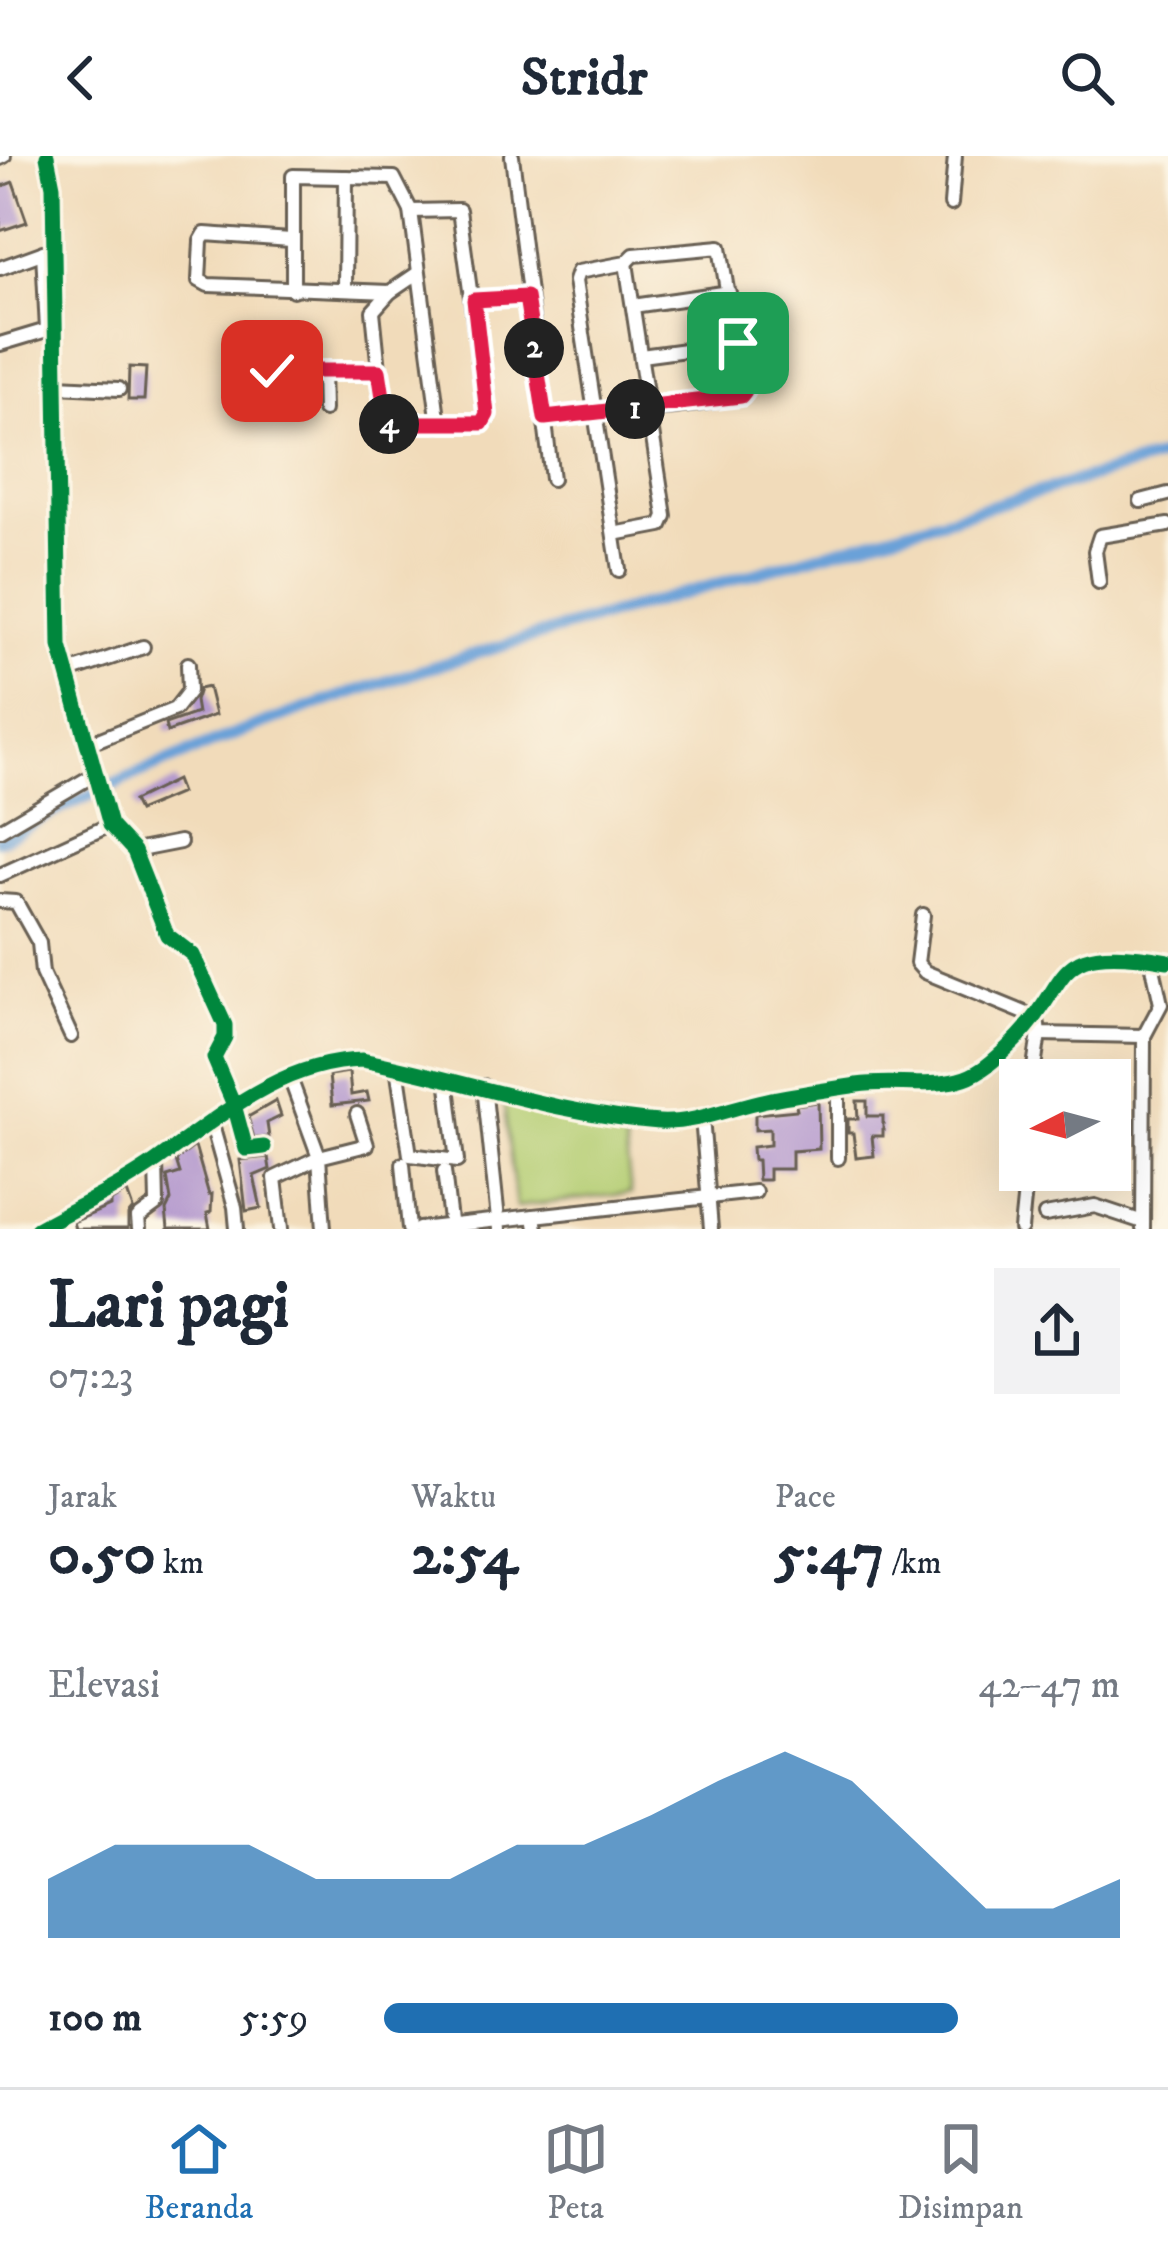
<!DOCTYPE html>
<html lang="id">
<meta charset="utf-8">
<style>
:root{--surface:#fff;--page:#f2f2f3;--text:#1f2937;--muted:#747a83;--line:#e0e1e3;--accent:#1f6fb2}
body{margin:0;font-family:"IM FELL DW Pica",serif;background:var(--page);color:var(--text);height:100vh;display:flex;flex-direction:column;font-size:45px;white-space:nowrap}
*{box-sizing:border-box;margin:0}
p{font-size:39px;color:var(--muted)}
.icon{flex:none;width:66px;height:66px;fill:none;stroke:currentColor;stroke-width:2;stroke-linecap:round;stroke-linejoin:round}
.map{position:relative;height:1073px;overflow:hidden}
.sheet{display:flex;flex-direction:column;background:var(--surface);flex:1}
.sheet>*{flex:none}
.needle{width:78px;rotate:264deg}
.controls{position:absolute;left:999px;top:903px;display:grid;gap:24px}
.controls a{display:grid;place-items:center;width:132px;height:132px;border-radius:0px;background:var(--surface);box-shadow:0 12px 48px #0002;font-size:60px}
.pin{position:absolute;display:grid;place-items:center;width:102px;height:102px;color:#fff;margin:-51px;border-radius:24px;box-shadow:0 6px 18px #0006}
.km{position:absolute;width:60px;height:60px;margin:-30px;border-radius:50%;background:#222;color:#fff;font-size:33px;line-height:60px;text-align:center}
.round{display:grid;place-items:center;flex:none;width:126px;height:126px;border-radius:0px;background:var(--page)}
.headline{display:flex;align-items:center;justify-content:space-between;height:204px;padding:0 48px}
h1{font-size:66px;font-weight:700;line-height:90px}
.figures{display:grid;grid-template-columns:repeat(3,1fr);gap:18px;height:204px;padding:12px 48px}
.figures div{display:grid;align-content:center}
.figures b{font-size:60px;font-weight:700}
.figures small{font-size:33px;font-weight:400}
.figures p{font-size:33px}
.chart{height:336px;padding:24px 48px}
.chart p{display:flex;justify-content:space-between}
.chart svg{width:100%;height:216px;margin-top:12px;fill:var(--accent);opacity:.7}
ul{padding:0 48px;list-style:none;font-size:39px}
li{display:grid;grid-template-columns:192px 144px 1fr;align-items:center;height:90px}
li i{height:30px;border-radius:15px;background:var(--accent)}
header{display:flex;justify-content:space-between;align-items:center;height:156px;padding:0 48px;background:var(--surface);font-size:54px;font-weight:700}
.tab-bar{display:flex;justify-content:space-around;align-items:center;height:168px;border-top:3px solid var(--line);background:var(--surface);font-size:33px;color:var(--muted)}
.tab-bar a{display:grid;justify-items:center;gap:6px}
.tab-bar .on{color:var(--accent)}
.map>svg:first-child{display:block}
.green{fill:#b5ce74;stroke:#687548;stroke-width:3}
.lines{fill:none;stroke-linecap:round;stroke-linejoin:round}
.canal{stroke:#6ba1d8;stroke-width:12}
.building{fill:#b499ce}
.minor-casing{stroke:#675f53;stroke-width:18}
.minor{stroke:#fff;stroke-width:12}
.cycleway-casing{stroke:#fcf5e5;stroke-width:22}
.cycleway{stroke:#00873e;stroke-width:15}
.route-casing{stroke:#fff;stroke-width:24}
.route{stroke:#e11d48;stroke-width:15}
</style>
<header><svg class="icon" aria-label="back" viewBox="0 0 24 24"><path d="M15 5l-7 7 7 7"/></svg>Stridr<svg class="icon" aria-label="search" viewBox="0 0 24 24"><circle cx="10" cy="10" r="6"/><path d="M15 15l6 6"/></svg></header>
<div class="map">
<svg width="1168" height="1073" viewBox="0 0 1168 1073">
<rect width="100%" height="100%" fill="#fcf5e5"/>
<filter id="ink" filterUnits="userSpaceOnUse"><feTurbulence type="fractalNoise" baseFrequency=".00833" numOctaves="2"/><feDisplacementMap in="SourceGraphic" scale="24" xChannelSelector="R" yChannelSelector="G"/><feConvolveMatrix kernelMatrix="1 2 1 2 8 2 1 2 1" color-interpolation-filters="sRGB"/></filter>
<filter id="wash" filterUnits="userSpaceOnUse"><feTurbulence type="fractalNoise" baseFrequency=".004" numOctaves="4" result="noise"/><feDisplacementMap in="SourceGraphic" scale="48" xChannelSelector="R" yChannelSelector="G"/><feGaussianBlur stdDeviation="2.7" result="paint"/><feColorMatrix in="noise" values="0 0 0 0 0 0 0 0 0 0 0 0 0 0 0 0 0 1.4 0 .05"/><feComposite in="paint" operator="in"/></filter>
<g filter="url(#wash)">
<rect width="100%" height="100%" fill="#f1dbba"/>
<path class="green" d="M503 941 623 967 631 1037 516 1051Z"/>
<g class="lines">
<path class="canal" d="M0 684C200 577 416 514 633 452 811 401 990 350 1168 299"/>
</g>
<g id="blocks">
<g class="building">
<path d="M13 26 27 66 0 75V31Z"/>
<path d="M129 211 146 212 144 244H128Z"/>
<path d="M208 531 215 559 167 576 165 568 197 557 195 545 199 533Z"/>
<path d="M176 624 181 637 138 655 133 645Z"/>
<path d="M349 916 351 939 367 936 369 945 332 949 329 919Z"/>
<path d="M276 945 281 960 267 967 269 981 254 982 248 961Z"/>
<path d="M857 945H867V960H883V980H872L874 1000 856 1002 853 977H848V963H858Z"/>
<path d="M818 946 819 993 792 995V1013H769V1024H758L757 1004H753L752 991 770 989V973L755 974V958L797 954 796 949Z"/>
<path d="M195 990 209 1039 212 1038 211 1056 207 1057 210 1073H168L166 1054 171 1044 167 1021 180 1017 176 1004Z"/>
<path d="M268 1001 270 1013 254 1020 261 1052 246 1055 240 1004Z"/>
<path d="M127 1036 133 1053 128 1059V1073H75L73 1066 110 1050V1046Z"/>
</g>
</g>
</g>
<g filter="url(#ink)">
<use href="#blocks" fill-opacity="0" stroke="#675f53" stroke-width="3"/>
<g class="lines">
<g class="minor-casing">
<g id="minor">
<path d="M47 0 53 30 60 490 110 669 134 695 167 779 193 799 225 869V881L214 902 234 949 246 993 264 991"/>
<path d="M512 0 552 323"/>
<path d="M0 2 4 0"/>
<path d="M951 48 955 0"/>
<path d="M411 55 439 269"/>
<path d="M291 84 205 78 201 85 199 124 208 129 390 136"/>
<path d="M0 112 47 95"/>
<path d="M293 134V20L394 22 411 55 459 54 487 258 484 266 392 269 384 263 373 155 390 136 418 117"/>
<path d="M345 134 346 21"/>
<path d="M474 144 526 141"/>
<path d="M633 150 729 136"/>
<path d="M0 188 47 174 43 96"/>
<path d="M641 200 738 187"/>
<path d="M323 214 324 254"/>
<path d="M57 230 119 233"/>
<path d="M267 255 269 219 274 214 378 215"/>
<path d="M545 262C610 254 681 256 744 238L720 91 634 99 626 107 578 116 575 125 619 414"/>
<path d="M1141 345 1168 338"/>
<path d="M614 378 661 369 665 360 626 107"/>
<path d="M1099 426 1095 395 1100 380 1168 369"/>
<path d="M66 517 143 491"/>
<path d="M88 588 175 553 189 535 188 508"/>
<path d="M0 674 97 617"/>
<path d="M134 695 180 686"/>
<path d="M0 719 110 669"/>
<path d="M0 745 16 746 39 787 42 817 71 880"/>
<path d="M923 759 917 807 925 816 1037 862 1039 878 1144 880"/>
<path d="M397 911 410 999 457 1005 447 922"/>
<path d="M1032 924 1039 878"/>
<path d="M484 930 499 1073"/>
<path d="M702 961 711 1073"/>
<path d="M212 969 235 1051 237 1073"/>
<path d="M838 1002V933"/>
<path d="M403 1008 409 1073"/>
<path d="M444 1015 451 1073"/>
<path d="M1045 1059 1095 1050 1143 1066"/>
<path d="M534 1060 755 1036"/>
<path d="M37 1073C76 1051 121 1031 158 1004 221 959 282 906 362 904 461 923 559 959 659 966 695 968 732 951 767 944 796 938 827 934 857 929 891 924 925 932 958 924 976 920 990 908 1004 895 1080 827 1038 783 1168 805"/>
<path d="M139 1073 138 1062 157 1048 156 1006"/>
<path d="M281 1073 275 1022 319 1001 289 919"/>
<path d="M324 1073 319 1001 367 989 357 958"/>
<path d="M419 1073 534 1060 536 1073"/>
<path d="M1021 1073 1027 1014"/>
<path d="M1143 1073 1144 880 1161 848 1151 802"/>
</g>
</g>
<use href="#minor" class="minor"/>
<g class="cycleway-casing">
<g id="cycleway">
<path d="M47 0 53 30 60 490 110 669 134 695 167 779 193 799 225 869V881L214 902 234 949 246 993 264 991"/>
<path d="M37 1073C76 1051 121 1031 158 1004 221 959 282 906 362 904 461 923 559 959 659 966 695 968 732 951 767 944 796 938 827 934 857 929 891 924 925 932 958 924 976 920 990 908 1004 895 1080 827 1038 783 1168 805"/>
</g>
</g>
<use href="#cycleway" class="cycleway"/>
</g>
</g>
<g class="lines" filter="url(#ink)">
<g class="route-casing">
<path id="route" d="M272 215H379L387 267H482L487 258 474 144 526 141 545 262 741 240 745 235 738 187"/>
</g>
<use href="#route" class="route"/>
</g>
</svg>
<div class="controls">
<a><svg class="needle" viewBox="-14 -14 28 28"><path d="M0-13l5 13h-10z" fill="#e53935"/><path d="M0 13l5-13h-10z" fill="#747a83"/></svg></a>
</div>
<div class="pin" style="left:738px;top:187px;background:#1e9e55"><svg class="icon" aria-label="arrive" viewBox="0 0 24 24"><path d="M6 21V4h12l-3 4 3 4H6"/></svg></div>
<div class="pin" style="left:272px;top:215px;background:#d93025"><svg class="icon" aria-label="check" viewBox="0 0 24 24"><path d="M5 12l5 5 9-10"/></svg></div>
<b class="km" style="left:635px;top:253px">1</b>
<b class="km" style="left:534px;top:192px">2</b>
<b class="km" style="left:389px;top:268px">4</b>
</div>
<section class="sheet">
<div class="headline"><div><h1>Lari pagi</h1><p>07:23</p></div><a class="round"><svg class="icon" aria-label="share" viewBox="0 0 24 24"><path d="M12 15V3M7 8l5-5 5 5M5 13v7h14v-7"/></svg></a></div>
<div class="figures">
<div><p>Jarak</p><b>0.50<small> km</small></b></div>
<div><p>Waktu</p><b>2:54</b></div>
<div><p>Pace</p><b>5:47<small> /km</small></b></div>
</div>
<div class="chart"><p><span>Elevasi</span>42–47 m</p>
<svg viewBox="0 0 160 44" preserveAspectRatio="none"><path d="M0 44V32L10 25L20 25L30 25L40 32L50 32L60 32L70 25L80 25L90 19L100 12L110 6L120 12L130 25L140 38L150 38L160 32V44z"/></svg>
</div>
<ul>
<li><b>100 m</b>5:59<i style="width:78%"></i></li>
</ul>
</section>
<nav class="tab-bar">
<a class="on"><svg class="icon" aria-label="home" viewBox="0 0 24 24"><path d="M3 11l9-7 9 7M6 9v11h12V9"/></svg>Beranda</a>
<a><svg class="icon" aria-label="map" viewBox="0 0 24 24"><path d="M3 6l6-2 6 2 6-2v14l-6 2-6-2-6 2zM9 4v14M15 6v14"/></svg>Peta</a>
<a><svg class="icon" aria-label="saved" viewBox="0 0 24 24"><path d="M7 4h10v16l-5-4-5 4z"/></svg>Disimpan</a>
</nav>
